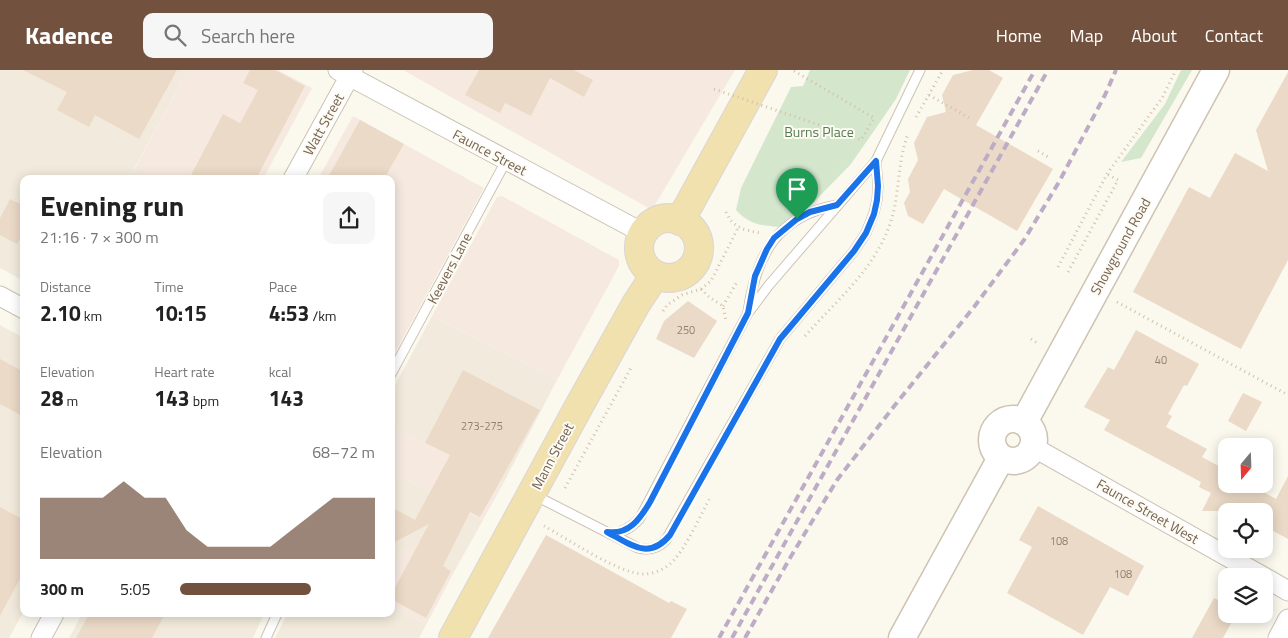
<!DOCTYPE html>
<meta charset="utf-8">
<style>
:root{--surface:#fff;--page:#f6f6f6;--text:#222;--muted:#767676;--accent:#72523f}
body{margin:0;font-family:"Titillium Web",sans-serif;background:var(--page);color:var(--text);height:100vh;display:flex;flex-direction:column;font-size:19px;white-space:nowrap}
*{box-sizing:border-box;margin:0}
p{font-size:16px;color:var(--muted)}
.icon{flex:none;width:28px;height:28px;fill:none;stroke:currentColor;stroke-width:2;stroke-linecap:round;stroke-linejoin:round}
.map{position:relative;flex:1;overflow:hidden}
.side{position:absolute;left:20px;top:105px;width:375px;height:442px;display:flex;flex-direction:column;background:var(--surface);border-radius:10px;box-shadow:0 2px 12px #0003}
.side>*{flex:none}
.needle{width:32px;rotate:199deg}
.tools{position:absolute;left:1218px;top:368px;display:grid;gap:10px}
.tools a{display:grid;place-items:center;width:55px;height:55px;border-radius:10px;background:var(--surface);box-shadow:0 2px 12px #0003;font-size:25px}
.pin{position:absolute;display:grid;place-items:center;width:42px;height:42px;color:#fff;margin:-51px -21px;border-radius:50% 50% 50% 0;rotate:-45deg;box-shadow:0 0 5px #0007}
.pin .icon{rotate:45deg}
.round{display:grid;place-items:center;flex:none;width:52px;height:52px;border-radius:10px;background:var(--page)}
.head{display:flex;align-items:center;justify-content:space-between;height:85px;padding:0 20px}
h1{font-size:28px;font-weight:700;line-height:38px}
.metrics{display:grid;grid-template-columns:repeat(3,1fr);gap:8px;height:85px;padding:5px 20px}
.metrics div{display:grid;align-content:center}
.metrics b{font-size:21px;font-weight:700}
.metrics small{font-size:14px;font-weight:400}
.metrics p{font-size:14px}
.chart{height:140px;padding:10px 20px}
.chart p{display:flex;justify-content:space-between}
.chart svg{width:100%;height:90px;margin-top:5px;fill:var(--accent);opacity:.7}
ul{padding:0 20px;list-style:none;font-size:16px}
li{display:grid;grid-template-columns:80px 60px 1fr;align-items:center;height:38px}
li i{height:12px;border-radius:6px;background:var(--accent)}
header{display:flex;align-items:center;gap:30px;box-sizing:border-box;height:70px;padding:0 25px;background:var(--accent);color:#fff}
header strong{font-size:24px}
nav{display:flex;gap:28px;margin-inline-start:auto;font-size:18px}
.search{width:350px;height:45px;background:var(--page);display:flex;align-items:center;gap:12px;box-sizing:border-box;padding:0 18px;border-radius:10px;color:var(--muted);font-size:19px}
.map>svg:first-child{display:block}
.residential{fill:#f2ebdd}
.commercial{fill:#f6eae0}
.green{fill:#d4e7cd}
.building{fill:#ebdac7}
.lines{fill:none;stroke-linecap:round;stroke-linejoin:round}
.lane-casing{stroke:#ccc2b4;stroke-width:11}
.street-casing{stroke:#ccc2b4;stroke-width:21}
.secondary-casing{stroke:#cec3b2;stroke-width:29}
.primary-casing{stroke:#dbd6d2;stroke-width:30}
.path{stroke:#d2c0ab;stroke-width:3;stroke-dasharray:1 4;stroke-linecap:butt}
.lane{stroke:#fff;stroke-width:9}
.street{stroke:#fff;stroke-width:19}
.secondary{stroke:#fff;stroke-width:26}
.primary{stroke:#f0e1af;stroke-width:28}
.rail{stroke:#bdacc5;stroke-width:4;stroke-dasharray:8 5;stroke-linecap:butt}
.path-bridge{stroke:#d2c0ab;stroke-width:3;stroke-dasharray:1 4;stroke-linecap:butt}
.route-casing{stroke:#fff;stroke-width:10}
.route{stroke:#1a73e8;stroke-width:6}
.labels{text-anchor:middle;dominant-baseline:central;stroke-width:4;stroke-linejoin:round;paint-order:stroke}
.number-label{font-size:11px;fill:#92816f}
.street-label{font-size:14px;fill:#746352;stroke:#fdfbf4}
.park-label{font-size:14px;fill:#557d4f;stroke:#fdfbf4}
</style>
<header>
<strong>Kadence</strong>
<div class="search"><svg class="icon" aria-label="search" viewBox="0 0 24 24"><circle cx="10" cy="10" r="6"/><path d="M15 15l6 6"/></svg>Search here</div>
<nav><a>Home</a><a>Map</a><a>About</a><a>Contact</a></nav>
</header>
<div class="map">
<svg width="1288" height="568" viewBox="0 0 1288 568">
<rect width="100%" height="100%" fill="#fbf8ee"/>
<g class="residential">
<path d="M0 0H188L134 99 151 109H24V211L0 198Z"/>
<path d="M432 246 557 310 503 414 391 356V323Z"/>
<path d="M0 255 24 268V541L9 568H0Z"/>
<path d="M391 402 483 450 454 502 405 478 391 501Z"/>
<path d="M391 536 426 555 419 568H275L287 544H391Z"/>
<path d="M82 544H264L253 568H69Z"/>
</g>
<g class="commercial">
<path d="M188 0H278L312 18 263 109H151L134 100Z"/>
<path d="M403 0H735L652 140Z"/>
<path d="M353 46 484 118 391 290V109H318Z"/>
<path d="M502 126 619 190V196L557 310 432 246 497 127Z"/>
<path d="M391 356 503 414 483 450 391 402Z"/>
<path d="M404 477 454 502 426 555 391 536V501Z"/>
</g>
<g class="green">
<path d="M810 0H910L896 29 851 94 810 136 778 157C760 155 750 155 736 140L741 118 791 17 803 16Z"/>
<path d="M1181 0H1192L1141 88 1121 92 1165 34Z"/>
</g>
<g class="building">
<path d="M23 0H177L139 69 95 45 89 57 57 40 67 22Z"/>
<path d="M250 0H275L305 16 256 109H189L223 44 240 53 258 20 243 13Z"/>
<path d="M479 0H574L593 10 584 27 550 8 531 46 505 33 500 43 465 25Z"/>
<path d="M973 0H989L1003 8 976 55 1053 99 1017 161 944 119 923 154 908 146 904 133 910 122 908 109 918 90 914 73 927 47 946 42 942 25 953 5Z"/>
<path d="M1288 2V190L1241 279 1133 222 1189 117 1210 128 1235 83 1268 101 1256 60Z"/>
<path d="M360 50 404 74 384 109H327Z"/>
<path d="M10 129 24 136V162L17 174 0 165V148Z"/>
<path d="M688 231 717 251 694 288 656 269 664 251Z"/>
<path d="M1136 260 1199 294 1187 316 1184 315 1168 344 1172 346 1166 357 1207 379 1202 387 1226 400V414H1249L1276 429 1288 406V469L1264 456V441H1202L1211 423 1199 417 1201 412 1104 360 1110 350 1084 337 1108 297 1114 300Z"/>
<path d="M0 289 24 302V347L0 334Z"/>
<path d="M463 300 540 340 480 447 470 442 443 496 451 501 426 548 391 529V525L429 454 391 474V437L415 450 450 385 425 373Z"/>
<path d="M1243 323 1262 332 1246 361 1228 351Z"/>
<path d="M1038 436 1144 496 1128 526 1110 517 1083 565 1007 523 1032 477 1019 470Z"/>
<path d="M0 437 24 450V501L0 546Z"/>
<path d="M546 465 669 533 671 531 687 539 671 568H488Z"/>
<path d="M1214 528 1226 534V544L1235 546 1223 568H1192Z"/>
<path d="M89 544H165L152 568H76Z"/>
</g>
<g class="lines">
<g class="lane-casing">
<g id="lane">
<path d="M748 242C756 185 777 146 837 135"/>
<path d="M391 304 506 91"/>
<path d="M534 425 638 478C650 481 658 478 666 470L780 269 854 181 866 163 874 143 877 130 878 116 876 91 920 0"/>
<path d="M610 463C622 464 632 457 640 448L748 243 769 215 876 91"/>
<path d="M266 568 277 544"/>
</g>
</g>
<g class="street-casing">
<g id="street">
<path d="M338 0 643 163"/>
<path d="M293 109 353 0"/>
<path d="M0 226 24 239"/>
<path d="M1033 377 1262 506"/>
<path d="M1264 507 1288 521"/>
<path d="M41 568 54 544"/>
<path d="M1278 568 1288 549"/>
</g>
</g>
<g class="secondary-casing">
<g id="secondary">
<circle cx="1013" cy="370" r="21"/>
<path d="M1024 352 1216 0"/>
<path d="M902 568 1001 388"/>
</g>
</g>
<g class="primary-casing">
<g id="primary">
<circle cx="669" cy="178" r="30"/>
<path d="M680 151 763 0"/>
<path d="M453 568 578 338 636 234 655 205"/>
</g>
</g>
<g class="path">
<path d="M794 1 874 48 861 70 843 63"/>
<path d="M929 25 971 49"/>
<path d="M916 47 943 0"/>
<path d="M1038 81 1048 87"/>
<path d="M726 142C733 158 744 160 761 163"/>
<path d="M1058 197 1107 104 1162 28 1176 0"/>
<path d="M1068 202 1118 110 1107 104"/>
<path d="M701 219 709 227 723 236 726 251"/>
<path d="M1117 232 1288 325"/>
<path d="M723 236 737 212"/>
<path d="M663 241 667 235 682 225 701 219 711 211 738 158"/>
<path d="M805 266C837 230 876 198 891 151 900 123 897 93 908 64"/>
<path d="M1031 269 1039 274"/>
<path d="M565 418 632 296"/>
<path d="M544 456C568 469 619 504 644 504 655 504 667 498 674 490 687 476 701 444 711 426"/>
</g>
<use href="#lane" class="lane"/>
<use href="#street" class="street"/>
<use href="#secondary" class="secondary"/>
<use href="#primary" class="primary"/>
<g class="rail">
<path d="M719 568 1035 0"/>
<path d="M732 568 1048 0"/>
<path d="M745 568 790 488 837 410 895 335 974 237 1024 170 1059 112 1105 25 1116 0"/>
</g>
<path class="path-bridge" d="M714 19 843 63"/>
</g>
<g class="lines">
<g class="route-casing">
<path id="route" d="M876 91 878 116 877 130 874 144 866 163 854 181 780 269 670 465C649 491 630 474 607 462 629 465 640 449 650 432L748 243 755 206 767 179 774 168 797 149 810 142 837 135Z"/>
</g>
<use href="#route" class="route"/>
</g>
<g class="labels">
<g class="number-label">
<text x="686" y="260">250</text>
<text x="1161" y="290">40</text>
<text x="482" y="356">273-275</text>
<text x="1059" y="471">108</text>
<text x="1123" y="504">108</text>
</g>
<g class="street-label">
<text transform="translate(323 54) rotate(-61)">Watt Street</text>
<text transform="translate(490 82) rotate(28)">Faunce Street</text>
<text transform="translate(1120 176) rotate(-61)">Showground Road</text>
<text transform="translate(449 198) rotate(-62)">Keevers Lane</text>
<text transform="translate(552 386) rotate(-62)">Mann Street</text>
<text transform="translate(1148 441) rotate(30)">Faunce Street West</text>
</g>
<g class="park-label">
<text x="819" y="61">Burns Place</text>
</g>
</g>
</svg>
<div class="tools">
<a><svg class="needle" viewBox="-14 -14 28 28"><path d="M0-13l5 13h-10z" fill="#e53935"/><path d="M0 13l5-13h-10z" fill="#767676"/></svg></a>
<a><svg class="icon" aria-label="locate" viewBox="0 0 24 24"><circle cx="12" cy="12" r="6"/><path d="M12 2v4M12 18v4M2 12h4M18 12h4"/></svg></a>
<a><svg class="icon" aria-label="layers" viewBox="0 0 24 24"><path d="M12 4l9 5-9 5-9-5zM3 14l9 5 9-5"/></svg></a>
</div>
<div class="pin" style="left:797px;top:149px;background:#1e9e55"><svg class="icon" aria-label="arrive" viewBox="0 0 24 24"><path d="M6 21V4h12l-3 4 3 4H6"/></svg></div>
<section class="side">
<div class="head"><div><h1>Evening run</h1><p>21:16 · 7 × 300 m</p></div><a class="round"><svg class="icon" aria-label="share" viewBox="0 0 24 24"><path d="M12 15V3M7 8l5-5 5 5M5 13v7h14v-7"/></svg></a></div>
<div class="metrics">
<div><p>Distance</p><b>2.10<small> km</small></b></div>
<div><p>Time</p><b>10:15</b></div>
<div><p>Pace</p><b>4:53<small> /km</small></b></div>
</div>
<div class="metrics">
<div><p>Elevation</p><b>28<small> m</small></b></div>
<div><p>Heart rate</p><b>143<small> bpm</small></b></div>
<div><p>kcal</p><b>143</b></div>
</div>
<div class="chart"><p><span>Elevation</span>68–72 m</p>
<svg viewBox="0 0 160 44" preserveAspectRatio="none"><path d="M0 44V14L10 14L20 14L30 14L40 6L50 14L60 14L70 30L80 38L90 38L100 38L110 38L120 30L130 22L140 14L150 14L160 14V44z"/></svg>
</div>
<ul>
<li><b>300 m</b>5:05<i style="width:67%"></i></li>
</ul>
</section>
</div>
